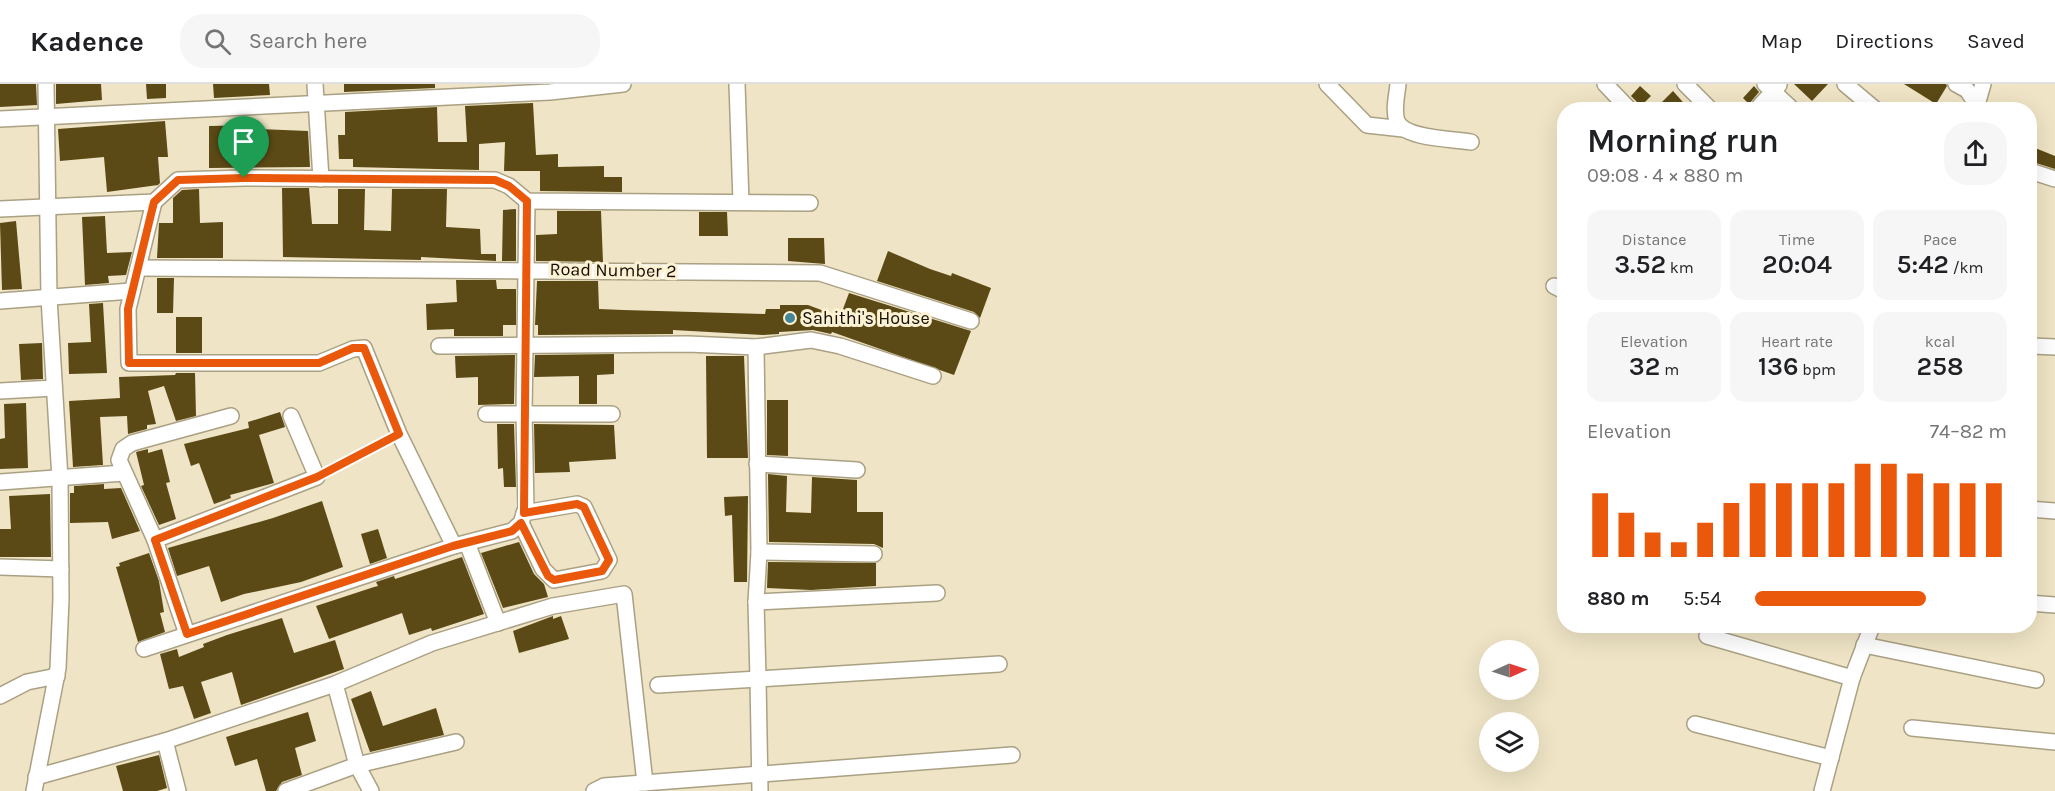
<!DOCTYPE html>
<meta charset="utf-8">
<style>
:root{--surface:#fff;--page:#f6f6f6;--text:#202124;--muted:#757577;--line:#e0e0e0;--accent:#ea580c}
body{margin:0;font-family:Karla,sans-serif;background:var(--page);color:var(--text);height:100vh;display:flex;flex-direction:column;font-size:22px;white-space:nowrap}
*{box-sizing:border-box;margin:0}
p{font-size:20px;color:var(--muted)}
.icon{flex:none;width:33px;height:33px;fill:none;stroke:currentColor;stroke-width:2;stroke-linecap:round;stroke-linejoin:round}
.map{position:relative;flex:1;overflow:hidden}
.panel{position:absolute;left:1557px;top:18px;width:480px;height:531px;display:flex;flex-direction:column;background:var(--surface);border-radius:24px;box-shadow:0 6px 24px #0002}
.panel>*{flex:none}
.needle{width:39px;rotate:87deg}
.fabs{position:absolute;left:1479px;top:556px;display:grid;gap:12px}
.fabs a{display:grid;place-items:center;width:60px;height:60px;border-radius:50%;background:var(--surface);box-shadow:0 6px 24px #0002;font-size:30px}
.pin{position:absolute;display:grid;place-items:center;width:51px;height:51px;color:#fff;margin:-62px -26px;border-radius:50% 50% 50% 0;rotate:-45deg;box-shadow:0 0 6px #0007}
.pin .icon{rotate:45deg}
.round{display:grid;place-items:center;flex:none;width:63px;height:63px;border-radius:24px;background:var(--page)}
.headline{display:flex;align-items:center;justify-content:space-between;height:102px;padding:0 30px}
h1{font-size:33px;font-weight:600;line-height:45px}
.metrics{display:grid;grid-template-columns:repeat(3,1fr);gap:9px;height:102px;padding:6px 30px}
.metrics div{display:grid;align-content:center;border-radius:15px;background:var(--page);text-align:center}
.metrics b{font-size:26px;font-weight:600}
.metrics small{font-size:16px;font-weight:400}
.metrics p{font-size:16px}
.chart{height:168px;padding:12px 30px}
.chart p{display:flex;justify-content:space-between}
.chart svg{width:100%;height:108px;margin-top:6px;stroke:var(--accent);stroke-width:6}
ul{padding:0 30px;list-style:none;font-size:20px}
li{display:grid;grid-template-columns:96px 72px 1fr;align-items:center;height:45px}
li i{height:15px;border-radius:8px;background:var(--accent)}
header{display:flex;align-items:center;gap:36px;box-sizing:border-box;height:84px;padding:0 30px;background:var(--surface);border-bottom:2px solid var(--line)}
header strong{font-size:28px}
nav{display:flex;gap:33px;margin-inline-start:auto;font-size:21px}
.search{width:420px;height:54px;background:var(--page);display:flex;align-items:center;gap:15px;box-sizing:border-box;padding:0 21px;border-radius:24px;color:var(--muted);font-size:22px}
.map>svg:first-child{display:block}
.building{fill:#5b4a15}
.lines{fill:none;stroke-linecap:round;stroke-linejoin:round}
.service-casing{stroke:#aaa083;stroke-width:10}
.minor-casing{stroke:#aaa083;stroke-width:18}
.service{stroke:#fff;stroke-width:8}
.minor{stroke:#fff;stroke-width:15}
.route-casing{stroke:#fff;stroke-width:12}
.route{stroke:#ea580c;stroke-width:8}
.poi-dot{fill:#448697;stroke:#fcf1d2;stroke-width:2}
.labels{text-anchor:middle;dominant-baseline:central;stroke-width:6;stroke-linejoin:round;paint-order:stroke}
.street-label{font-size:18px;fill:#120e05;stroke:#fcf1d2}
.poi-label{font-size:18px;fill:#120e05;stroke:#fcf1d2;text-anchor:start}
</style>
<header>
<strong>Kadence</strong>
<div class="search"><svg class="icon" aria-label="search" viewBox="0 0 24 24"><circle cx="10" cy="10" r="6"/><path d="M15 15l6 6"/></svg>Search here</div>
<nav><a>Map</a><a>Directions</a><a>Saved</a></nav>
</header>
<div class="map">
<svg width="2055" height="707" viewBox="0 0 2055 707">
<rect width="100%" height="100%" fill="#efe4c5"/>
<g class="building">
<path d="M0 0H36L37 21 0 23Z"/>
<path d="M56 0H101L102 16 56 20Z"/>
<path d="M146 0H166V14L147 15Z"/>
<path d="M213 0H269L270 11 214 14Z"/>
<path d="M344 0H435V4L344 8Z"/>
<path d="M1794 0H1828L1812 17Z"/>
<path d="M1904 0H1946L1947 2 1936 20Z"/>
<path d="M1640 2 1651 12 1641 22 1631 12Z"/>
<path d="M1754 2 1759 8 1749 20 1743 14Z"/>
<path d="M1673 7 1690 26H1669L1662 18Z"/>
<path d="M533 19 536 71 558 70V83L604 82V93H622V108L540 107V87H504L505 58 479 60V86L353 83V75H339L338 51H345V28L437 23 438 58H467L465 22Z"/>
<path d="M165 37 168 73H158L160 99 158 101 107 108 104 73 60 77 58 45Z"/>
<path d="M259 41V45L308 47 310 83 209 84V42Z"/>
<path d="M2030 62 2055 72V85L2030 77Z"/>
<path d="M282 104H309L312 140H338V105H365L364 146 391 147 392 105H447L446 143 480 145 481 170H496V177L421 173V176L283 173Z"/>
<path d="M199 105 200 139 223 138V174H157L159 139H173V114L182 106Z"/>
<path d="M516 125V177H502L503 126Z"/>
<path d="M557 127H601L603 178 536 177V151L557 150Z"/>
<path d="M699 128H727L728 152H699Z"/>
<path d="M105 132 107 169 132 168 126 191 108 192 109 199 85 201 82 133Z"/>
<path d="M16 137 22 205 2 206 0 139Z"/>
<path d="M788 154H824L825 180 788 177Z"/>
<path d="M888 167 930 185 951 192 952 189 991 204 980 234 974 228 877 197Z"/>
<path d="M157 194H174L173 229H157Z"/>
<path d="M456 196H496L497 205H516V241H503V252H454V245L427 246 426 220 457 218Z"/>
<path d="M537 197H598L599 225 623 226 765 230 766 225H780V221H808L840 233 849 209 971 247 954 291 832 248 831 250 813 246 779 248V250L763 251 673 246V250L538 251V241H535Z"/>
<path d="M103 219 107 289 69 290 68 259 91 258 89 220Z"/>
<rect x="176" y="233" width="26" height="36"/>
<path d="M42 259 43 295 21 296 19 260Z"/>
<path d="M614 270V290L597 291V320H579V292L534 293 535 271Z"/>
<path d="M515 271 514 320 478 321V293L456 294 455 272Z"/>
<path d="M706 272H744L748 374H707Z"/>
<path d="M176 289H195L196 332 176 337 164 302 148 307 156 340 147 341V345L128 350 127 332 100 333 103 381 73 383 69 317 120 314 119 293 175 291Z"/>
<path d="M767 316H788V372L767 371Z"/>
<path d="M26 319 28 384 0 385V355L5 354 4 320Z"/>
<path d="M280 328 285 343 259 351 274 399 230 411 231 414 214 420 199 379 191 382 184 360 249 344 248 338Z"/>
<path d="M497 340H514L516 403H504L503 384 498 385Z"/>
<path d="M534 340 614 341 616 375 569 378 570 388 535 389Z"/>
<path d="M148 365V369L162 365 170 398 166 399 176 435 159 441 141 402 144 401 136 368Z"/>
<path d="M768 390 787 392 786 428 811 429 812 393 857 396V428H883V464L874 460 769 458Z"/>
<path d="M104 400V405L121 404 140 447 112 455 108 438 70 439V409H74V402Z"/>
<path d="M50 410 51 473H0V445H11L9 412Z"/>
<path d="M748 412 747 498H734L732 431 725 432 724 413Z"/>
<path d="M322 417 343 483 301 498 244 510 221 518 209 482 177 492 168 464 273 434Z"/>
<path d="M378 445 387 474 370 480 361 450Z"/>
<path d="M519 458 534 490 544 500 548 513 503 524 481 469Z"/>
<path d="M149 469 159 497 164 528 160 529 165 548 138 558 116 483 120 482 119 479Z"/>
<path d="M462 473 484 530 432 547 431 544 409 551 402 529 329 555 316 522 374 503 378 502 376 498 394 492 395 495Z"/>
<path d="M768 478 876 479V502L811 506 767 504Z"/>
<path d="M553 532V535L561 532 569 555 519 569 513 547Z"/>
<path d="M282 534 294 569 335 556 344 585 241 621 232 588 201 598 211 629 194 635 183 602 169 605 160 570 177 565 179 573 204 563 203 560 227 551Z"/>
<path d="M371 607 383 642 436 624 444 651 370 668 351 615Z"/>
<path d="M308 628 316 657 295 664 302 691 282 698 276 707H266L257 675 235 682 226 653Z"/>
<path d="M159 671 167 704 157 707H123L116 682Z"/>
</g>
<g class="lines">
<g class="service-casing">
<path id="service" d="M317 393 399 350"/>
</g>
<g class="minor-casing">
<g id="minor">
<path d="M315 0 321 95"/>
<path d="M737 0 741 118"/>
<path d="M1327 0 1367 41 1403 45"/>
<path d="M1398 0C1397 11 1393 26 1397 37 1404 55 1454 55 1471 58"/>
<path d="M1605 0 1630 26"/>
<path d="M1685 0 1711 26"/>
<path d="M1765 0 1793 26"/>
<path d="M1845 0 1876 26"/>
<path d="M1956 0 1967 6 1977 21 1976 26"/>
<path d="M1977 21 1983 0"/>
<path d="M1756 26 1779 1"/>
<path d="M0 35 550 8 623 0"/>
<path d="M2030 87 2055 95"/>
<path d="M154 118 128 225 129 279H319L353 265 364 264 399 350 454 462"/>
<path d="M0 125 154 118 178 96 244 94 495 96 509 102 527 117 810 119"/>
<path d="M138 184 820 189 971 237"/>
<path d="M1554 202 1564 207"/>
<path d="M0 217 131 207"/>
<path d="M439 262 688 260 756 263 759 468 756 518 758 595 999 580"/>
<path d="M2030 262 2055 263"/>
<path d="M756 263 811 256 840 262 933 292"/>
<path d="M0 307 54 304"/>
<path d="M486 330H612"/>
<path d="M757 380 857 386"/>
<path d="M0 398 124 389"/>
<path d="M2030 425 2055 427"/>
<path d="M521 439 543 485 554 496 602 487 609 476 584 423 577 420 524 429"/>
<path d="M155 456 317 393 291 332"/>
<path d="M467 459 498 539"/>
<path d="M759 468 874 470"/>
<path d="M0 483 61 485"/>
<path d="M756 518 937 509"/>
<path d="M2030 519 2055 521"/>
<path d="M187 550 155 456 119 376 123 365 132 359 231 332"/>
<path d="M1707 552 1852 594 1822 707"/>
<path d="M1864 561 2036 596"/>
<path d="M144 565 454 462 512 447 521 439 526 424 524 329 527 117"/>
<path d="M1852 594 1872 542"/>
<path d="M335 600 357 681 371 707"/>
<path d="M658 601 758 595 760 707"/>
<path d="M0 612 27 598 57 592"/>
<path d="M1695 640 1831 674"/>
<path d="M1912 644 2055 658"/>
<path d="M165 657 178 707"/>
<path d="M36 693 165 657 335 600 432 559 553 522 624 510 645 699"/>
<path d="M34 707 58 584 61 515 60 395 49 214 46 0"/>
<path d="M286 707 357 681 456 658"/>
<path d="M594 707 604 702 1012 671"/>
</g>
</g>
<use href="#service" class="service"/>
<use href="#minor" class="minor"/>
</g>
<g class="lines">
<g class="route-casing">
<path id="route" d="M244 94 495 96 509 102 527 117 524 429 577 420 584 423 609 476 602 487 554 496 548 492 521 439 512 447 453 462 187 550 155 456 317 393 399 350 364 264H353L319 279H129L128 225 154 118 178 96Z"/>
</g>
<use href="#route" class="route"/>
</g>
<circle class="poi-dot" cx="790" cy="234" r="6"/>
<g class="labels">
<g class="street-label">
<text transform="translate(613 186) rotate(1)">Road Number 2</text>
</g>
<g class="poi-label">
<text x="802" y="234">Sahithi's House</text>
</g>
</g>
</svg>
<div class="fabs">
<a><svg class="needle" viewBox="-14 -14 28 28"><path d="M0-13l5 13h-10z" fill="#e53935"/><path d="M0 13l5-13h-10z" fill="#757577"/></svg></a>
<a><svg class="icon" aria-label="layers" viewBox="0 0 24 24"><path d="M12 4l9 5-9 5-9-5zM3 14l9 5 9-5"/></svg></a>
</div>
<div class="pin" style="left:244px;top:94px;background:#1e9e55"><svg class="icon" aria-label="arrive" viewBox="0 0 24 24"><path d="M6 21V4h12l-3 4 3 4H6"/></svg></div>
<section class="panel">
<div class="headline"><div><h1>Morning run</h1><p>09:08 · 4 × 880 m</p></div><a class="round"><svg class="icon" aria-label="share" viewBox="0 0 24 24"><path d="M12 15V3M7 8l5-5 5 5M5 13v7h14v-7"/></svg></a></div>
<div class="metrics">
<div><p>Distance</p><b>3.52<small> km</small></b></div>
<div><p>Time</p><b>20:04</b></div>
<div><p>Pace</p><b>5:42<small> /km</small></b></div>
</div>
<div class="metrics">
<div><p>Elevation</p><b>32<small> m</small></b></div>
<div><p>Heart rate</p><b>136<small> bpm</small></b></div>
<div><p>kcal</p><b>258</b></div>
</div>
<div class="chart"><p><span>Elevation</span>74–82 m</p>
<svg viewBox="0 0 160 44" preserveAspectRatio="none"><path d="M5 44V18M15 44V26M25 44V34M35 44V38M45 44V30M55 44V22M65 44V14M75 44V14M85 44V14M95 44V14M105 44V6M115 44V6M125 44V10M135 44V14M145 44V14M155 44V14"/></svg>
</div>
<ul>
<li><b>880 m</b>5:54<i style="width:68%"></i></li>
</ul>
</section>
</div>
